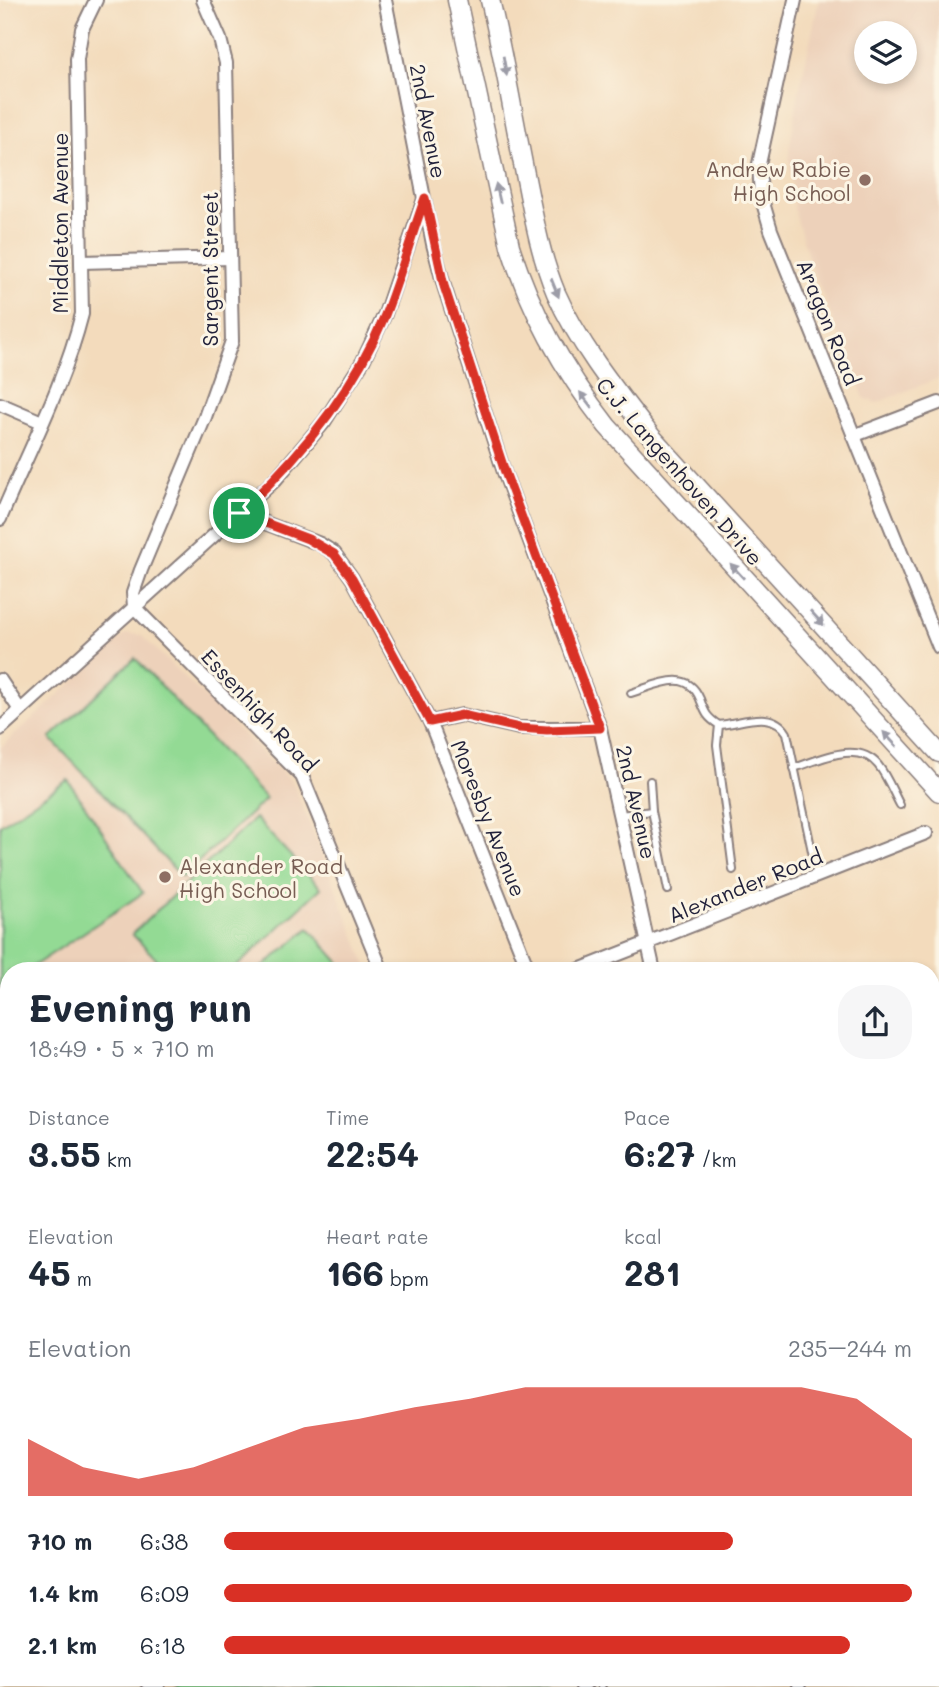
<!DOCTYPE html>
<meta charset="utf-8">
<style>
:root{--surface:#fff;--page:#f6f6f7;--text:#1f2937;--muted:#747a83;--accent:#d93025}
body{margin:0;font-family:Mali,sans-serif;background:var(--page);color:var(--text);height:100vh;display:flex;flex-direction:column;font-size:26px;white-space:nowrap}
*{box-sizing:border-box;margin:0}
p{font-size:23px;color:var(--muted)}
.icon{flex:none;width:38px;height:38px;fill:none;stroke:currentColor;stroke-width:2;stroke-linecap:round;stroke-linejoin:round}
.map{position:relative;flex:1;overflow:hidden}
.panel{position:absolute;left:0px;top:962px;width:940px;height:724px;display:flex;flex-direction:column;background:var(--surface);border-radius:28px 28px 0 0;box-shadow:0 4px 10px #0003}
.panel>*{flex:none}
.buttons{position:absolute;left:854px;top:21px;display:grid;gap:14px}
.buttons a{display:grid;place-items:center;width:63px;height:63px;border-radius:50%;background:var(--surface);box-shadow:0 4px 10px #0003;font-size:35px}
.pin{position:absolute;display:grid;place-items:center;width:60px;height:60px;color:#fff;margin:-30px;border:4px solid #fff;border-radius:50%;box-shadow:0 2px 7px #0007}
.round{display:grid;place-items:center;flex:none;width:74px;height:74px;border-radius:28px;background:var(--page)}
.overview{display:flex;align-items:center;justify-content:space-between;height:119px;padding:0 28px}
h1{font-size:38px;font-weight:700;line-height:52px}
.stats{display:grid;grid-template-columns:repeat(3,1fr);gap:10px;height:119px;padding:7px 28px}
.stats div{display:grid;align-content:center}
.stats b{font-size:35px;font-weight:700}
.stats small{font-size:19px;font-weight:400}
.stats p{font-size:19px}
.chart{height:196px;padding:14px 28px}
.chart p{display:flex;justify-content:space-between}
.chart svg{width:100%;height:126px;margin-top:7px;fill:var(--accent);opacity:.7}
ul{padding:0 28px;list-style:none;font-size:23px}
li{display:grid;grid-template-columns:112px 84px 1fr;align-items:center;height:52px}
li i{height:18px;border-radius:9px;background:var(--accent)}
.map>svg:first-child{display:block}
.built{fill:#edd1ba;fill-rule:evenodd}
.green{fill:#93da94;stroke:#5a7e68;stroke-width:2}
.lines{fill:none;stroke-linecap:round;stroke-linejoin:round}
.lane-casing{stroke:#8a7e7c;stroke-width:10}
.street-casing{stroke:#8a7e7c;stroke-width:16}
.secondary-casing{stroke:#8a7e7c;stroke-width:21}
.lane{stroke:#fff;stroke-width:6}
.street{stroke:#fff;stroke-width:12}
.secondary{stroke:#fff;stroke-width:18}
.oneway{fill:#9c9ca7}
.route-casing{stroke:#fff;stroke-width:14}
.route{stroke:#d93025;stroke-width:9}
.education-dot{fill:#8d6e63;stroke:#fcf5e5;stroke-width:2.5}
.labels{text-anchor:middle;dominant-baseline:central;stroke-width:6;stroke-linejoin:round;paint-order:stroke}
.street-label{font-size:21px;fill:#22223b;stroke:#fcf5e5}
.education-label{font-size:21px;fill:#785e54;stroke:#fcf5e5;text-anchor:end}
</style>
<div class="map">
<svg width="939" height="1687" viewBox="0 0 939 1687">
<rect width="100%" height="100%" fill="#fcf5e5"/>
<filter id="ink" filterUnits="userSpaceOnUse"><feTurbulence type="fractalNoise" baseFrequency=".0143" numOctaves="2"/><feDisplacementMap in="SourceGraphic" scale="14" xChannelSelector="R" yChannelSelector="G"/><feConvolveMatrix kernelMatrix="1 2 1 2 8 2 1 2 1" color-interpolation-filters="sRGB"/></filter>
<filter id="wash" filterUnits="userSpaceOnUse"><feTurbulence type="fractalNoise" baseFrequency=".00686" numOctaves="4" result="noise"/><feDisplacementMap in="SourceGraphic" scale="28" xChannelSelector="R" yChannelSelector="G"/><feGaussianBlur stdDeviation="1.57" result="paint"/><feColorMatrix in="noise" values="0 0 0 0 0 0 0 0 0 0 0 0 0 0 0 0 0 1.4 0 .05"/><feComposite in="paint" operator="in"/></filter>
<g filter="url(#wash)">
<rect width="100%" height="100%" fill="#f3dbbc"/>
<g class="built">
<path d="M819 0H939V378L876 403 864 398 810 263 794 209 789 151 799 92ZM866 33H905V72H866Z"/>
<path d="M126 634 141 635 293 783 369 971H9V1177L0 1181V748Z"/>
</g>
<g class="green">
<path d="M135 658 266 799 182 877 50 738Z"/>
<path d="M68 780 143 893 26 971H9V982L0 988V825Z"/>
<path d="M255 818 321 888 232 971H168L132 934Z"/>
<path d="M309 928 347 971H258Z"/>
<path d="M168 1678H563L553 1687H176Z"/>
</g>
</g>
<g filter="url(#ink)">
<g class="lines">
<g class="lane-casing">
<g id="lane">
<path d="M631 693C657 685 687 667 700 699 705 712 706 717 719 725 743 723 772 708 787 733L817 875"/>
<path d="M719 725 717 745 733 870"/>
<path d="M794 768C819 760 857 740 878 765 887 776 893 792 900 805"/>
<path d="M650 781 652 811 668 890"/>
<path d="M620 815 652 811"/>
<path d="M601 1687 605 1678"/>
</g>
</g>
<g class="street-casing">
<g id="street">
<path d="M203 0 220 39 226 63 232 341 205 417 141 570 133 593 134 607 302 776 382 971"/>
<path d="M385 0 433 244 444 286 504 472 600 728 654 971"/>
<path d="M795 0 759 164 761 196 771 230 939 647"/>
<path d="M82 262 230 258"/>
<path d="M0 404 42 422"/>
<path d="M853 436 939 403"/>
<path d="M239 513 320 544 334 553 352 578 430 722 529 971"/>
<path d="M0 519C28 452 64 385 82 314L77 59 82 29 96 0"/>
<path d="M0 680 20 710"/>
<path d="M430 722 462 715 519 728H600"/>
<path d="M0 729 275 480 324 422 363 361 385 314 424 199"/>
<path d="M576 971 926 833"/>
<path d="M931 1001 939 996"/>
<path d="M0 1200 9 1197"/>
<path d="M931 1285 939 1262"/>
<path d="M931 1359 939 1351"/>
<path d="M931 1372 939 1366"/>
<path d="M0 1486 9 1478"/>
<path d="M931 1661 939 1669"/>
<path d="M582 1687 591 1678"/>
<path d="M798 1687 801 1678"/>
</g>
</g>
<g class="secondary-casing">
<g id="secondary">
<path d="M457 0 510 246C531 313 564 371 607 426L939 792"/>
<path d="M490 0C504 57 513 115 525 174 533 214 540 255 556 293 579 345 616 391 651 436L939 753"/>
<path d="M0 1517 9 1527"/>
<path d="M147 1678 155 1687"/>
</g>
</g>
<use href="#lane" class="lane"/>
<use href="#street" class="street"/>
<use href="#secondary" class="secondary"/>
</g>
<defs><path id="oneway-solid" d="M-6-.8H1V-3.2L6.5 0L1 3.2V.8H-6Z" transform="scale(1.75)"/></defs>
<g class="oneway">
<use href="#oneway-solid" transform="translate(505 66) rotate(80)"/>
<use href="#oneway-solid" transform="translate(498 193) rotate(-103)"/>
<use href="#oneway-solid" transform="translate(555 288) rotate(68)"/>
<use href="#oneway-solid" transform="translate(586 400) rotate(-128)"/>
<use href="#oneway-solid" transform="translate(737 571) rotate(-132)"/>
<use href="#oneway-solid" transform="translate(817 618) rotate(48)"/>
<use href="#oneway-solid" transform="translate(890 739) rotate(-133)"/>
</g>
</g>
<g class="lines" filter="url(#ink)">
<g class="route-casing">
<path id="route" d="M425 198 444 286 505 472 600 728 547 730 519 728 462 715 430 722 352 578 334 554 308 539 239 513C300 457 353 393 385 315 400 277 411 237 425 198Z"/>
</g>
<use href="#route" class="route"/>
</g>
<g class="education-dot">
<circle cx="865" cy="180" r="7"/>
<circle cx="165" cy="877" r="7"/>
</g>
<g class="labels">
<g class="street-label">
<text transform="translate(429 121) rotate(79)">2nd Avenue</text>
<text transform="translate(59 223) rotate(-90)">Middleton Avenue</text>
<text transform="translate(209 269) rotate(-90)">Sargent Street</text>
<text transform="translate(829 322) rotate(68)">Aragon Road</text>
<text transform="translate(680 471) rotate(49)">C.J. Langenhoven Drive</text>
<text transform="translate(260 710) rotate(47)">Essenhigh Road</text>
<text transform="translate(637 802) rotate(77)">2nd Avenue</text>
<text transform="translate(489 818) rotate(68)">Moresby Avenue</text>
<text transform="translate(745 885) rotate(-22)">Alexander Road</text>
</g>
<g class="education-label">
<text x="851" y="168">Andrew Rabie<tspan x="851" dy="24">High School</tspan></text>
<text x="179" y="865" text-anchor="start">Alexander Road<tspan x="179" dy="24">High School</tspan></text>
</g>
</g>
</svg>
<div class="buttons">
<a><svg class="icon" aria-label="layers" viewBox="0 0 24 24"><path d="M12 4l9 5-9 5-9-5zM3 14l9 5 9-5"/></svg></a>
</div>
<div class="pin" style="left:239px;top:513px;background:#1e9e55"><svg class="icon" aria-label="arrive" viewBox="0 0 24 24"><path d="M6 21V4h12l-3 4 3 4H6"/></svg></div>
<section class="panel">
<div class="overview"><div><h1>Evening run</h1><p>18:49 · 5 × 710 m</p></div><a class="round"><svg class="icon" aria-label="share" viewBox="0 0 24 24"><path d="M12 15V3M7 8l5-5 5 5M5 13v7h14v-7"/></svg></a></div>
<div class="stats">
<div><p>Distance</p><b>3.55<small> km</small></b></div>
<div><p>Time</p><b>22:54</b></div>
<div><p>Pace</p><b>6:27<small> /km</small></b></div>
</div>
<div class="stats">
<div><p>Elevation</p><b>45<small> m</small></b></div>
<div><p>Heart rate</p><b>166<small> bpm</small></b></div>
<div><p>kcal</p><b>281</b></div>
</div>
<div class="chart"><p><span>Elevation</span>235–244 m</p>
<svg viewBox="0 0 160 44" preserveAspectRatio="none"><path d="M0 44V24L10 34L20 38L30 34L40 27L50 20L60 17L70 13L80 10L90 6L100 6L110 6L120 6L130 6L140 6L150 10L160 24V44z"/></svg>
</div>
<ul>
<li><b>710 m</b>6:38<i style="width:74%"></i></li>
<li><b>1.4 km</b>6:09<i style="width:100%"></i></li>
<li><b>2.1 km</b>6:18<i style="width:91%"></i></li>
</ul>
</section>
</div>
